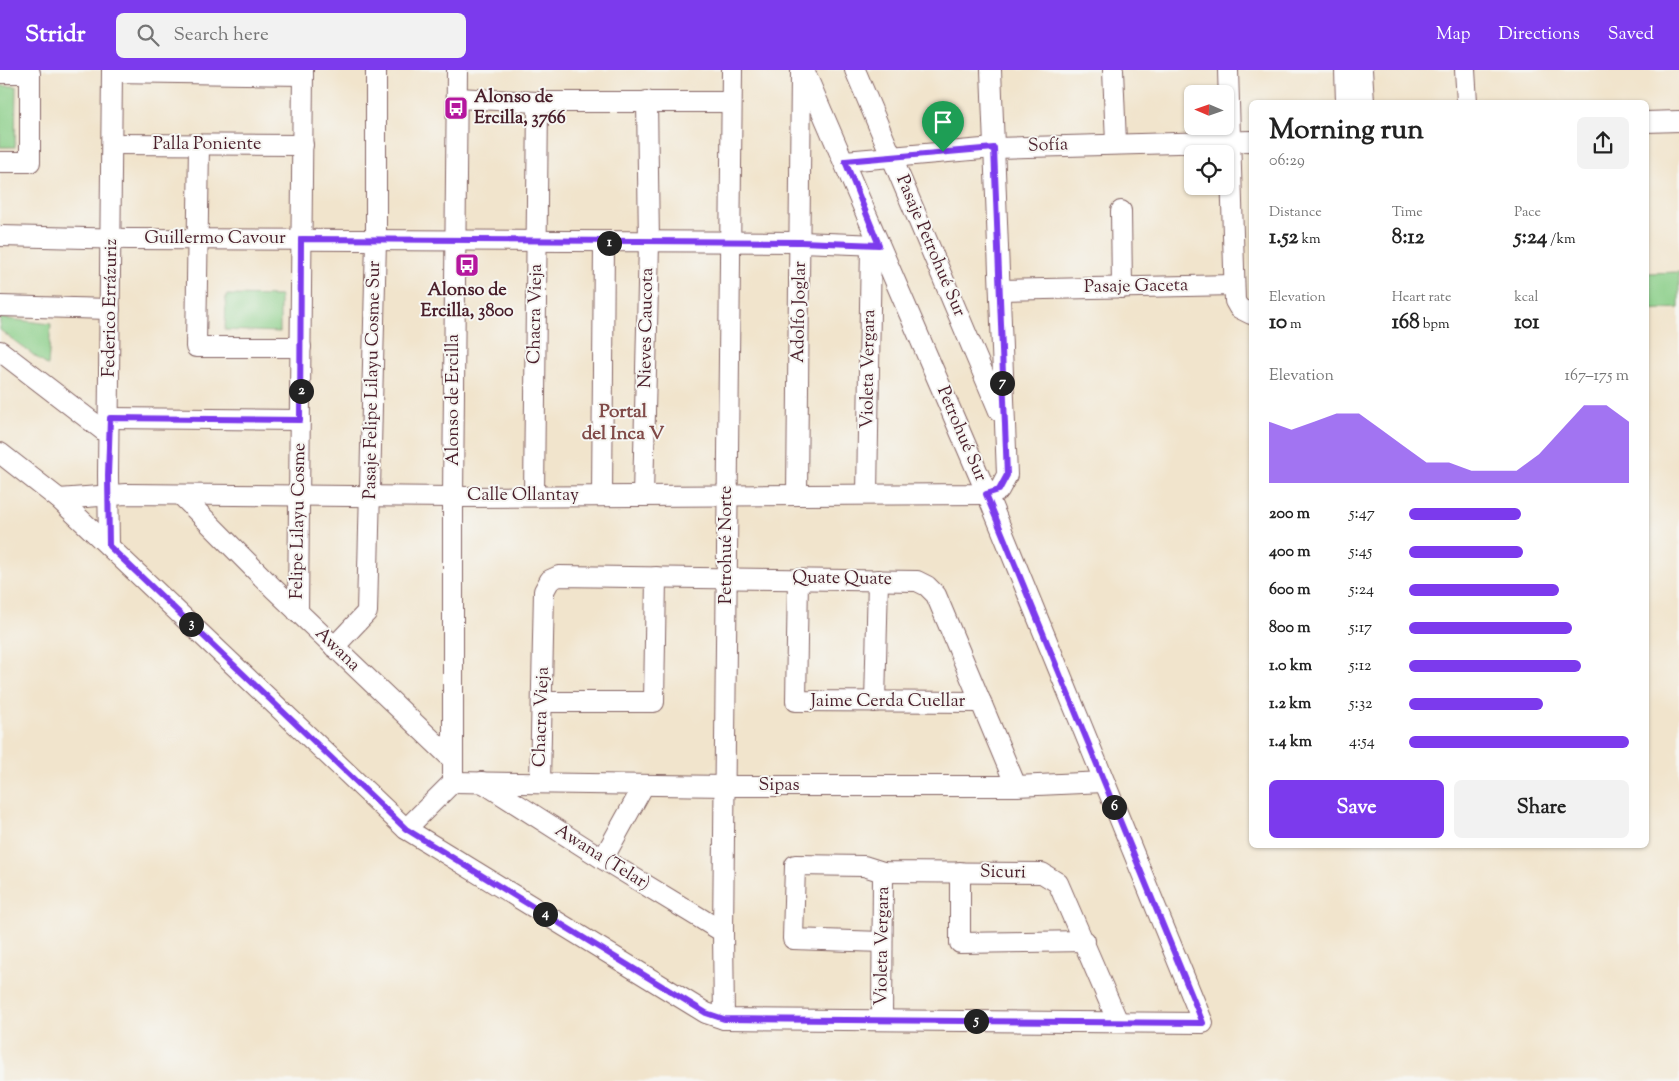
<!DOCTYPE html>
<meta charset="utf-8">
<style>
:root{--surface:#fff;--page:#f2f2f2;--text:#222;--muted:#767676;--accent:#7c3aed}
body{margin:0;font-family:"Sorts Mill Goudy",serif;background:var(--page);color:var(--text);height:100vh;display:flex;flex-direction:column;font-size:19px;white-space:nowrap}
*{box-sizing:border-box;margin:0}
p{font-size:16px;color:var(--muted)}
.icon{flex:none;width:28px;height:28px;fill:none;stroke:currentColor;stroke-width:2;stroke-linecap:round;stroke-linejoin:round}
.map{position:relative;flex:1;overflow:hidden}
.details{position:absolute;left:1249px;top:30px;width:400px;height:748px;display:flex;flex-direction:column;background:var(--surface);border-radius:8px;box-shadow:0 1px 4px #0004}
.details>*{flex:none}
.needle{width:32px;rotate:272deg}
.fabs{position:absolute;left:1184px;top:15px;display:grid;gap:10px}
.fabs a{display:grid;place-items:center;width:50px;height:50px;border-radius:8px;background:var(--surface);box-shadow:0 1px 4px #0004;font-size:25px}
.pin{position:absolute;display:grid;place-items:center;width:42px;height:42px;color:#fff;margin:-51px -21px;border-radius:50% 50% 50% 0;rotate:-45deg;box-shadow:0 0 5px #0007}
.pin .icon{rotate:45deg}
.km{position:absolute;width:25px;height:25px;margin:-12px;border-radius:50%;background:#222;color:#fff;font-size:14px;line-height:25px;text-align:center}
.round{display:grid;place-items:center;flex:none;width:52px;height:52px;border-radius:8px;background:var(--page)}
.head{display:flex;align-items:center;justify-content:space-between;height:85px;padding:0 20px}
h1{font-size:28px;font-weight:700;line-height:38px}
.figures{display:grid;grid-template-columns:repeat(3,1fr);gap:8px;height:85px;padding:5px 20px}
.figures div{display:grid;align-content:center}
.figures b{font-size:21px;font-weight:700}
.figures small{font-size:14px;font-weight:400}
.figures p{font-size:14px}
.chart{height:140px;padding:10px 20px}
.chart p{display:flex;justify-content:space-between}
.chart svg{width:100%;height:90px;margin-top:5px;fill:var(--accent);opacity:.7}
.action{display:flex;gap:10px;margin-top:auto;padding:10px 20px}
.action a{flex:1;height:58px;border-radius:8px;background:var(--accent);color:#fff;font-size:20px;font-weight:700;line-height:58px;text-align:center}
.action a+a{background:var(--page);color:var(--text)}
ul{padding:0 20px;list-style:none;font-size:16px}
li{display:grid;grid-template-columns:80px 60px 1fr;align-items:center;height:38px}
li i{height:12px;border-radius:6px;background:var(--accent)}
header{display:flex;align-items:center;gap:30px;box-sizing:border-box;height:70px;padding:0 25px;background:var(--accent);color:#fff}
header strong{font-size:24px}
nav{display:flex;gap:28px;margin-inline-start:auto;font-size:18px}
.search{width:350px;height:45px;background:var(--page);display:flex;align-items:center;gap:12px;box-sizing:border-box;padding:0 18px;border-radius:8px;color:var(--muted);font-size:19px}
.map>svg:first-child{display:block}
.green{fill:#89ce87;stroke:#6a7659}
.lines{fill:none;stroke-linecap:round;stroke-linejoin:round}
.minor-casing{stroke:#846463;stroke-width:22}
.minor{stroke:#fff;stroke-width:20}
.route-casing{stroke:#fff;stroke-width:10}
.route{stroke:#7c3aed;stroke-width:6}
.labels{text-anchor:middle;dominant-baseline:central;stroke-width:4;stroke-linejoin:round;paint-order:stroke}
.poi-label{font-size:18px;font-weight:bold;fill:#4a1f2b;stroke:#f6f6f2;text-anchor:start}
.street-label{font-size:18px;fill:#4a1f2b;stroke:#f6f6f2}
.neighbourhood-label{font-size:19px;font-weight:bold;fill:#814b49;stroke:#f6f6f2}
</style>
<header>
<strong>Stridr</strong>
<div class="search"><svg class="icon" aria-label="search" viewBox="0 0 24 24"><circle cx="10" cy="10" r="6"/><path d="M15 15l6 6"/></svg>Search here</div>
<nav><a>Map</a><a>Directions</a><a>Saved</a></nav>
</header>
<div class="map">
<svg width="1679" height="1011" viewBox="0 0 1679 1011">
<rect width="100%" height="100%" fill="#f6f6f2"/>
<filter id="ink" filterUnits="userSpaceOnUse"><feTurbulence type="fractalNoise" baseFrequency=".02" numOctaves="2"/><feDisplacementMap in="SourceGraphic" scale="10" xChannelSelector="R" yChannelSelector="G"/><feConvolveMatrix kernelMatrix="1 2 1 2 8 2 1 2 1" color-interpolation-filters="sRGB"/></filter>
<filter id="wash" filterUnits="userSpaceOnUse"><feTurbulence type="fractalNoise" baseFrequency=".0096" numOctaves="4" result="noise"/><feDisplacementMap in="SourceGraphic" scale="20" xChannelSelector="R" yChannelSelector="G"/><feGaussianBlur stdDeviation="1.12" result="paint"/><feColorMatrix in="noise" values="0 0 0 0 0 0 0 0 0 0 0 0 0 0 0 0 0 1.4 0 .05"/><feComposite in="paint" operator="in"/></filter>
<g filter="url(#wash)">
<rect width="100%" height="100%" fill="#f1e4cc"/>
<g class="green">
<path d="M0 16H16L15 77H0Z"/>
<path d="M1679 202V238L1646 240V203Z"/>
<path d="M226 225 280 226V262L225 260Z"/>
<path d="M0 248 51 254 48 296 0 260Z"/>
</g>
</g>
<g filter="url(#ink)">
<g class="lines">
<g class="minor-casing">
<g id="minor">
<path d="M855 0 999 341"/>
<path d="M1113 0 1116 73"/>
<path d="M1228 0 1235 231 1239 238 1251 244"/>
<path d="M1345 0 1346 32"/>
<path d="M1362 0 1364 32"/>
<path d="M1465 0 1467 32"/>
<path d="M112 2 303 5"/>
<path d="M0 3H30V92H0"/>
<path d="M457 28 538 32H731"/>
<path d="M1646 52 1679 51"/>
<path d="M112 74 303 75"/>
<path d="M199 75 196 277H301"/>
<path d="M845 91 994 78 1251 71"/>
<path d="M1121 141 1122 218"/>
<path d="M0 166 129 169 801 172 879 175"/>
<path d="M1000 220 1234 215"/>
<path d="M0 236 110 239"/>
<path d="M0 281 108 364"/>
<path d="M109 348 300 350"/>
<path d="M0 383 59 429 406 759 706 943 724 949 1203 953 987 424 804 0"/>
<path d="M797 424 801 2"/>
<path d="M867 424 871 175"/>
<path d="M181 425 273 518 453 690"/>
<path d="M534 426 538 32"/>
<path d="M602 426 604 173"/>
<path d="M643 426 649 173 647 31"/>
<path d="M59 429 126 424 453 427 987 424 999 420 1007 405 991 0"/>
<path d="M109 476 108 405 112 0"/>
<path d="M798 509 796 631 981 632"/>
<path d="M298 543 303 0"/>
<path d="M334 577 367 542 376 170V0"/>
<path d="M543 632H654L656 507"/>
<path d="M875 632 878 510"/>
<path d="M453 712 726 716H1016L1104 712"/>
<path d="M482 712 603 789 723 862"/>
<path d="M540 712 544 521 550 510 559 506 917 511 927 516 936 525 1016 716"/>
<path d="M406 759 453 712V427L457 0"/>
<path d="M603 789 644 715"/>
<path d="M960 802V873L1085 871"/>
<path d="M882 872 793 869 795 795 864 796 883 802 1042 803 1058 813 1118 952"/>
<path d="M724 949 723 862 732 0"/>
<path d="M882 950 883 802"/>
</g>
</g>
<use href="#minor" class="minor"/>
</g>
</g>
<g class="lines" filter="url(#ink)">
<g class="route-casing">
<path id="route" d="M994 78 1007 405 999 420 986 424 1203 953 724 949 706 943 406 759 109 476 108 405 110 348 300 350 301 169 801 172 879 175 845 91Z"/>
</g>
<use href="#route" class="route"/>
</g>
<defs>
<g id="bus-square" transform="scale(1.25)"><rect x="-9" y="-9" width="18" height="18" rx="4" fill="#b5179e" stroke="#f6f6f2"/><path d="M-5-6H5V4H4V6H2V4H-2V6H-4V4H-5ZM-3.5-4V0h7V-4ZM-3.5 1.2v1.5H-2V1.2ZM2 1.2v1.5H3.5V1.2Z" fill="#fff"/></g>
</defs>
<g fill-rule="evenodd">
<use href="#bus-square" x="456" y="38"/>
<use href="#bus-square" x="467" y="195"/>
</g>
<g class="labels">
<g class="poi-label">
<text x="474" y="28">Alonso de<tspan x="474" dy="21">Ercilla, 3766</tspan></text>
<text x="467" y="221" text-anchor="middle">Alonso de<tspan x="467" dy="21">Ercilla, 3800</tspan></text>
</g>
<g class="street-label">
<text x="207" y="75">Palla Poniente</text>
<text transform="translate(1048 76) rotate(-2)">Sofía</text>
<text x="215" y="169">Guillermo Cavour</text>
<text transform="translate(930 176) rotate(67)">Pasaje Petrohué Sur</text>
<text transform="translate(1136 217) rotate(-1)">Pasaje Gaceta</text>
<text transform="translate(111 238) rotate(-89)">Federico Errázuriz</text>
<text transform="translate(800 242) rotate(-89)">Adolfo Joglar</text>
<text transform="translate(536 244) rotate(-89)">Chacra Vieja</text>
<text transform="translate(647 258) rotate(-89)">Nieves Caucota</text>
<text transform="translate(869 299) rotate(-89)">Violeta Vergara</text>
<text transform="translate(373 310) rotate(-89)">Pasaje Felipe Lilayu Cosme Sur</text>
<text transform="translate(454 330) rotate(-90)">Alonso de Ercilla</text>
<text transform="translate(961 364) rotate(67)">Petrohué Sur</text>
<text x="523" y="426">Calle Ollantay</text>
<text transform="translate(299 451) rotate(-89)">Felipe Lilayu Cosme</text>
<text transform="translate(727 475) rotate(-90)">Petrohué Norte</text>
<text transform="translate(842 509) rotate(1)">Quate Quate</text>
<text transform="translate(337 580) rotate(44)">Awana</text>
<text x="888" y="632">Jaime Cerda Cuellar</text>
<text transform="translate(542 647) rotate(-88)">Chacra Vieja</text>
<text x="779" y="716">Sipas</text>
<text transform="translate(602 788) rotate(32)">Awana (Telar)</text>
<text transform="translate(1003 803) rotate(1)">Sicuri</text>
<text transform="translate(883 876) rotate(-89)">Violeta Vergara</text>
</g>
<g class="neighbourhood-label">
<text x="623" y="342">Portal<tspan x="623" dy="22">del Inca V</tspan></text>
</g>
</g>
</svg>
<div class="fabs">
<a><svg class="needle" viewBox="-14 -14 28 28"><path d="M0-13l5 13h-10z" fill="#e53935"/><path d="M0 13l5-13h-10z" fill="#767676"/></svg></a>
<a><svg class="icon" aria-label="locate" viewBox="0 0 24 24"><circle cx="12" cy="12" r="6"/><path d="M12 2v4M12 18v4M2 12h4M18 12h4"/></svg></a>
</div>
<div class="pin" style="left:943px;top:82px;background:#1e9e55"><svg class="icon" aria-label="arrive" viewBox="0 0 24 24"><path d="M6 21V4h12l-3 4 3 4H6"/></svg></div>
<b class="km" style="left:609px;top:173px">1</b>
<b class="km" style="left:301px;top:321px">2</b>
<b class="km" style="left:191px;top:554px">3</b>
<b class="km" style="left:545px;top:844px">4</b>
<b class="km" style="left:976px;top:951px">5</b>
<b class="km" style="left:1114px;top:737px">6</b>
<b class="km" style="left:1002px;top:313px">7</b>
<section class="details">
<div class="head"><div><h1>Morning run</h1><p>06:29</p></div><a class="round"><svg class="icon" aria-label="share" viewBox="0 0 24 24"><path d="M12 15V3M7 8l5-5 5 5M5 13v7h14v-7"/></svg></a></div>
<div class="figures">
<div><p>Distance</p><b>1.52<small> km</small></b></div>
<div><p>Time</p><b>8:12</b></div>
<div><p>Pace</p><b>5:24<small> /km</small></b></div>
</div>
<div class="figures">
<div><p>Elevation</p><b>10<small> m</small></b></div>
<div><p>Heart rate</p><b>168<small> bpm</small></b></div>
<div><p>kcal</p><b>101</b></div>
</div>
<div class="chart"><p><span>Elevation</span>167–175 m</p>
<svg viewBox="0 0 160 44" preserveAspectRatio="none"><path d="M0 44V14L10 18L20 14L30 10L40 10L50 18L60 26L70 34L80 34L90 38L100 38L110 38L120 30L130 18L140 6L150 6L160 14V44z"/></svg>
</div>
<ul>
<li><b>200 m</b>5:47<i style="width:51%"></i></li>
<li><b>400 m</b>5:45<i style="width:52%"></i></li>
<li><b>600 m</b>5:24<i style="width:68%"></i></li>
<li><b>800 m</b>5:17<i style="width:74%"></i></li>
<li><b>1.0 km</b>5:12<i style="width:78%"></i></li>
<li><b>1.2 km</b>5:32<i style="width:61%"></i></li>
<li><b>1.4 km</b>4:54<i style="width:100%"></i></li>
</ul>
<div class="action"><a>Save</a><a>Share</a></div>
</section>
</div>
